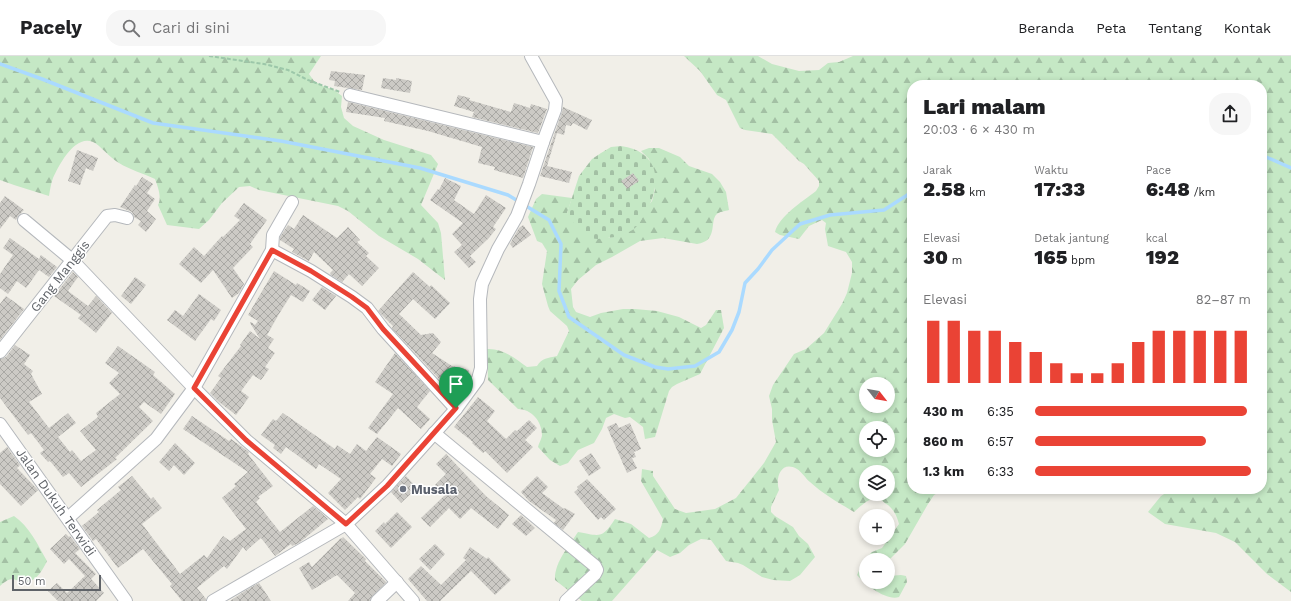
<!DOCTYPE html>
<html lang="id">
<meta charset="utf-8">
<style>
:root{--surface:#fff;--page:#f6f6f6;--text:#202124;--muted:#757577;--line:#e0e0e0;--accent:#ea4335}
body{margin:0;font-family:"Work Sans",sans-serif;background:var(--page);color:var(--text);height:100vh;display:flex;flex-direction:column;font-size:15px;white-space:nowrap}
*{box-sizing:border-box;margin:0}
p{font-size:13px;color:var(--muted)}
.icon{flex:none;width:22px;height:22px;fill:none;stroke:currentColor;stroke-width:2;stroke-linecap:round;stroke-linejoin:round}
.map{position:relative;flex:1;overflow:hidden}
.details{position:absolute;left:907px;top:24px;width:360px;height:414px;display:flex;flex-direction:column;background:var(--surface);border-radius:16px;box-shadow:0 2px 6px #0003}
.details>*{flex:none}
.needle{width:26px;rotate:121deg}
.tools{position:absolute;left:859px;top:321px;display:grid;gap:8px}
.tools a{display:grid;place-items:center;width:36px;height:36px;border-radius:50%;background:var(--surface);box-shadow:0 2px 6px #0003;font-size:20px}
.scale{position:absolute;left:12px;bottom:10px;width:89px;box-sizing:border-box;padding-left:4px;border:2px solid #5f6368;border-top:0;font-size:11px;line-height:14px;white-space:nowrap;color:#5f6368;-webkit-text-stroke:3px #fff;paint-order:stroke}
.pin{position:absolute;display:grid;place-items:center;width:34px;height:34px;color:#fff;margin:-41px -17px;border-radius:50% 50% 50% 0;rotate:-45deg;box-shadow:0 0 4px #0007}
.pin .icon{rotate:45deg}
.round{display:grid;place-items:center;flex:none;width:42px;height:42px;border-radius:16px;background:var(--page)}
.head{display:flex;align-items:center;justify-content:space-between;height:68px;padding:0 16px}
h1{font-size:22px;font-weight:800;line-height:30px}
.figures{display:grid;grid-template-columns:repeat(3,1fr);gap:6px;height:68px;padding:4px 16px}
.figures div{display:grid;align-content:center}
.figures b{font-size:20px;font-weight:800}
.figures small{font-size:11px;font-weight:400}
.figures p{font-size:11px}
.chart{height:112px;padding:8px 16px}
.chart p{display:flex;justify-content:space-between}
.chart svg{width:100%;height:72px;margin-top:4px;stroke:var(--accent);stroke-width:6}
ul{padding:0 16px;list-style:none;font-size:13px}
li{display:grid;grid-template-columns:64px 48px 1fr;align-items:center;height:30px}
li i{height:10px;border-radius:5px;background:var(--accent)}
header{display:flex;align-items:center;gap:24px;box-sizing:border-box;height:56px;padding:0 20px;background:var(--surface);border-bottom:1px solid var(--line)}
header strong{font-size:19px}
nav{display:flex;gap:22px;margin-inline-start:auto;font-size:14px}
.search{width:280px;height:36px;background:var(--page);display:flex;align-items:center;gap:10px;box-sizing:border-box;padding:0 14px;border-radius:16px;color:var(--muted);font-size:15px}
.map>svg:first-child{display:block}
.forest{fill:url(#forest-firs);fill-rule:evenodd}
.cemetery{fill:url(#cemetery-stones)}
.lines{fill:none;stroke-linecap:round;stroke-linejoin:round}
.stream{stroke:#aadaff;stroke-width:3.5}
.building{fill:url(#building-cross-hatch)}
.minor-casing{stroke:#b5b8bc;stroke-width:14}
.path{stroke:#9cc7a9;stroke-width:2;stroke-dasharray:4 2;stroke-linecap:butt}
.minor{stroke:#fff;stroke-width:12}
.route-casing{stroke:#fff;stroke-width:8}
.route{stroke:#ea4335;stroke-width:5}
.worship-dot{fill:#6b7280;stroke:#fff;stroke-width:1.5}
.labels{text-anchor:middle;dominant-baseline:central;stroke-width:3;stroke-linejoin:round;paint-order:stroke}
.street-label{font-size:13px;fill:#5f6368;stroke:#fff}
.worship-label{font-size:13px;font-weight:bold;fill:#5b616d;stroke:#fff;text-anchor:start}
</style>
<header>
<strong>Pacely</strong>
<div class="search"><svg class="icon" aria-label="search" viewBox="0 0 24 24"><circle cx="10" cy="10" r="6"/><path d="M15 15l6 6"/></svg>Cari di sini</div>
<nav><a>Beranda</a><a>Peta</a><a>Tentang</a><a>Kontak</a></nav>
</header>
<div class="map">
<svg width="1291" height="545" viewBox="0 0 1291 545">
<defs>
<pattern id="forest-firs" width="22" height="20" patternUnits="userSpaceOnUse"><rect width="22" height="20" fill="#c5e8c5"/><path d="M5 1l3.5 6h-7zM16 11l3.5 6h-7z" fill="#a3c0a4"/></pattern>
<pattern id="cemetery-stones" width="16" height="16" patternUnits="userSpaceOnUse"><rect width="16" height="16" fill="#c5e8c5"/><path d="M2 7V4a2 2 0 0 1 4 0v3zM10 15v-3a2 2 0 0 1 4 0v3z" fill="#a3c0a4"/></pattern>
<pattern id="building-cross-hatch" width="8" height="8" patternUnits="userSpaceOnUse"><rect width="8" height="8" fill="#cccac5"/><path d="M0 0l8 8M0 8l8-8" fill="none" stroke="#a9a8a4"/></pattern>
</defs>
<rect width="100%" height="100%" fill="#f1efe8"/>
<g class="forest">
<path d="M0 0H321L309 18 314 25 323 30 334 34 342 40 341 51 344 62 353 70 384 84 431 99 438 108 421 149 438 167 441 177 445 224 418 203 379 180 348 155 338 150 259 134 250 130 239 131 222 147 209 164 199 173 167 169 158 149C162 142 158 131 155 123 143 117 130 114 119 107 110 102 100 89 93 86 75 78 59 109 53 122 51 127 50 134 49 140L14 129 0 124Z"/>
<path d="M684 0H758L772 8 799 15 819 14 828 7 839 6 853 0H1291V536L1267 518 1235 486 1216 477 1165 468 1148 456 1161 440 1172 433H1262V29H912V433H945L934 439 928 448 905 488 888 505 866 504V526H888V520L901 519 906 520 907 526 899 541C886 545 866 529 857 519L864 504 872 496 882 492 899 468C897 460 894 454 888 449 885 448 882 444 880 443 870 440 861 450 854 456 839 447 823 438 810 426 806 423 802 416 797 413 781 404 775 422 779 434L771 451V456L775 460 793 471 799 480 808 488 815 501 800 519 790 525 773 524 762 521 743 509 738 507 726 505 711 484 701 483 689 489 680 497 670 501 657 494 612 545H582L555 524C554 507 569 490 578 476 600 480 602 483 615 463L631 468 649 482C659 479 661 473 663 463L641 425 642 413 653 415V420L675 453 686 457 715 453 736 442 764 407 776 386 772 364V353L769 340 773 329 794 298 806 293 824 277 842 248 847 237 852 217V206L846 196 828 190 825 173 826 167 822 164 809 170 799 183 780 179 775 176C779 160 803 145 816 135L819 130V125L804 108 799 105 772 78 745 74 740 72 726 44 717 39 700 15ZM866 328H888V350H866ZM866 372H888V394H866ZM866 416H888V438H866Z"/>
<path d="M649 92H659L680 101 689 110 712 118 720 126 726 136 729 154C725 155 719 156 717 158 709 164 719 185 697 188L663 182 640 185 612 201 596 209 578 224 571 233 573 251 576 256 590 261 601 257 623 253H635L657 255 679 261 701 272 706 269 716 254H721L724 272 700 318 677 328 672 331 669 335 655 381 645 383 643 371 630 361 625 362 614 358 606 362 602 373 594 387 578 394 568 407 560 410 550 404 538 391C539 387 542 382 542 379 542 365 531 353 518 353L488 324 487 293C502 292 515 302 527 311L537 310C542 302 548 302 557 300L569 275 567 270 550 255 548 250 542 228 547 195 542 187 537 185 528 161 536 143 542 138 572 142 567 157 609 182 625 177 652 145 655 134V123L649 103 641 95Z"/>
<path d="M14 460C29 470 38 489 47 505 42 515 38 523 26 527 13 524 12 519 0 530V466Z"/>
</g>
<path class="cemetery" d="M621 90C658 95 663 125 647 154 643 160 640 168 635 172 628 178 614 182 606 182 600 183 593 184 588 180 579 175 573 166 567 157L579 120 592 103 601 97 611 91Z"/>
<g class="lines">
<g class="stream">
<path d="M0 8 42 23 153 67 281 85 420 112 508 139 549 164 561 188 559 235 569 261 624 299 655 311 668 313 695 310 719 296 732 274 739 256 745 227 758 213 772 194 800 168 830 159 884 154 912 136"/>
<path d="M1262 98 1264 100 1291 112"/>
</g>
</g>
<g class="building">
<path d="M331 15 365 19 362 34 334 30 335 25 329 24Z"/>
<path d="M383 22 396 24V22L412 25 410 37 381 32Z"/>
<path d="M458 39 470 42 469 44 511 56 514 47 530 52 531 48 547 53 538 77 472 61 474 56 454 50Z"/>
<path d="M348 46 533 91 523 122 494 114 495 111 478 107 482 91 428 75 384 65 385 62 346 56Z"/>
<path d="M563 51 592 64 587 74 573 67 571 70 566 69 564 79 557 77 547 110 572 116 569 127 540 120 562 56Z"/>
<path d="M77 94 98 102 93 115 86 112 80 129 68 125Z"/>
<path d="M633 117 639 125 627 133 621 125Z"/>
<path d="M142 121 153 128 147 137 155 143 147 155 156 163 146 176 138 169 141 165 134 161 132 156 120 151 135 129 136 130Z"/>
<path d="M445 122 461 130 454 144 474 158 486 139 506 152 493 171 496 173 489 182 470 200 476 206 469 212 454 196 462 189 452 178 463 167 430 144 438 133 439 134Z"/>
<path d="M5 140 24 154 18 160 16 164 10 160 0 173V147Z"/>
<path d="M244 147 267 164 250 188 253 191 233 212 244 228 239 237 232 242 213 214 201 227 179 208 194 191 204 200 222 180 223 181 240 164 234 160Z"/>
<path d="M303 159 337 182 348 171 360 184 357 186 369 197 366 200 379 212 362 230 349 218 342 226 331 219 330 217 333 214 314 196 309 205 292 196 294 193 280 184V181L288 169 294 173Z"/>
<path d="M523 169 531 179 513 192 510 188 519 172Z"/>
<path d="M10 182 39 203 41 199 57 211 49 221 39 214 26 232 17 225 8 238 0 232V218L13 199 3 192Z"/>
<path d="M274 215 296 229 297 227 310 235 303 246 291 239 279 258 267 279 274 283 268 292 275 297 265 311 269 313 261 324 253 319 241 335 249 341 236 359 219 346 210 337 221 322 218 320 241 290 240 289 250 275 260 283 250 267 251 266 255 269 258 265 248 259Z"/>
<path d="M73 216 78 221 68 235 88 250 96 240 112 257 96 277 78 262 81 259 54 240Z"/>
<path d="M413 216 430 231 431 229 450 247 435 263 413 243 399 258 421 279 433 277 441 286 432 297 452 310 469 314 465 327 462 333 442 326 392 272 393 270 378 255Z"/>
<path d="M135 221 146 229 131 248 121 240Z"/>
<path d="M322 231 336 240 325 254 312 244Z"/>
<path d="M199 238 221 254 214 265 211 263 195 285 167 264 175 254 183 260Z"/>
<path d="M6 240 24 253 0 284V248Z"/>
<path d="M15 289 30 299 24 308 33 315 31 318 42 338 29 346 49 372 68 357 76 367 58 381 70 396 72 394 81 405 96 394 80 375 98 361 96 357 120 338 109 327 119 317 105 307 118 290 155 316 153 319 175 338 161 358 144 346 139 351 153 365 115 402 117 403 81 431 69 417 63 421 50 405 48 406 40 397 44 394 31 377 28 379 0 342V303L6 301Z"/>
<path d="M395 297 430 335 417 351 430 363 421 373 398 352 377 378 368 372 393 338 375 326Z"/>
<path d="M478 341 495 355 487 365 506 383 515 374 517 375 529 364 537 372 525 384 533 391 507 417 485 395 483 397 472 387 473 386 454 371Z"/>
<path d="M283 357 335 393 337 389 350 398 357 388 366 395 377 381 401 398 392 410 382 403 370 418 376 422 360 443 358 441 345 454 328 437 341 423 319 408 316 413 286 391 281 398 273 392 275 389 261 379 273 363 276 365Z"/>
<path d="M192 360 229 385 231 383 249 396 248 398 273 430 258 441 260 442 256 446 280 476 313 450 328 463 299 487 292 490 291 488 275 500 261 482 246 495 243 491 227 513 224 510 197 532 206 543V545H182L170 530 172 528 143 493 118 512 96 483 93 485 82 470 99 456 97 454 121 434 118 431 132 420 151 443 153 441 162 452 142 468 180 518 204 499 207 502 223 480 230 485 246 473 222 442 236 430 234 428 248 416 183 373Z"/>
<path d="M616 367 619 372 630 367 641 393 634 396 636 401 632 402 637 412 627 417 607 371Z"/>
<path d="M175 387 195 407 184 419 174 409 169 415 159 406Z"/>
<path d="M7 391 20 409 17 412 38 434 21 450 0 428V397Z"/>
<path d="M591 397 601 412 589 420 579 405Z"/>
<path d="M446 398 486 440 509 459 498 473 471 452 460 463 449 452 430 471 421 462 445 439 435 429 446 418 436 408Z"/>
<path d="M406 420 417 432 401 447 391 436Z"/>
<path d="M537 420 548 431 542 437 564 453 565 452 575 458 563 474 554 467 556 464 529 445 521 436Z"/>
<path d="M587 423 616 453 604 464 601 461 598 464 574 436 578 433 577 431Z"/>
<path d="M397 456 412 471 391 492 375 475 384 466 385 468Z"/>
<path d="M521 459 535 472 526 480 512 468Z"/>
<path d="M66 478 69 481 70 480 80 493 75 497 96 518 91 523 104 537 96 545H58L48 535 57 527 67 537 85 520 69 503 64 508 50 493Z"/>
<path d="M343 481 366 503 365 505 386 526 372 540 370 545H348L355 537 337 519 312 534 299 512 309 506 312 511 341 482 342 483Z"/>
<path d="M435 488 445 498 430 514 419 503Z"/>
<path d="M470 491 487 503 488 501 511 524 495 539 471 515 440 545H427L408 523 421 510 441 529 466 504 463 502Z"/>
<path d="M259 527 271 545H230L245 535Z"/>
</g>
<g class="lines">
<g class="minor-casing">
<g id="minor">
<path d="M350 39 543 86"/>
<path d="M24 164 72 204 194 332 246 384 346 468 413 545"/>
<path d="M272 194 311 215 352 241 367 252 383 273 456 353"/>
<path d="M0 296 107 160 115 159 127 162"/>
<path d="M0 368 126 545"/>
<path d="M434 377 595 510 597 514 595 518 566 545"/>
<path d="M68 462 156 383 194 332 272 194 273 179 292 146"/>
<path d="M213 545 346 468 387 430 456 353 478 323 481 312 480 243 482 228 498 193 517 160 529 128 543 86 555 54 556 45 531 0"/>
<path d="M377 545 397 526"/>
</g>
</g>
<path class="path" d="M209 0 264 8 288 14 308 24 340 36"/>
<use href="#minor" class="minor"/>
</g>
<g class="lines">
<g class="route-casing">
<path id="route" d="M272 194 311 215 352 241 367 252 383 273 456 352 387 430 346 468 246 384 194 332Z"/>
</g>
<use href="#route" class="route"/>
</g>
<circle class="worship-dot" cx="403" cy="433" r="4"/>
<g class="labels">
<g class="street-label">
<text transform="translate(60 220) rotate(-52)">Gang Manggis</text>
<text transform="translate(56 446) rotate(55)">Jalan Dukuh Terwidi</text>
</g>
<g class="worship-label">
<text x="411" y="433">Musala</text>
</g>
</g>
</svg>
<div class="tools">
<a><svg class="needle" viewBox="-14 -14 28 28"><path d="M0-13l5 13h-10z" fill="#e53935"/><path d="M0 13l5-13h-10z" fill="#757577"/></svg></a>
<a><svg class="icon" aria-label="locate" viewBox="0 0 24 24"><circle cx="12" cy="12" r="6"/><path d="M12 2v4M12 18v4M2 12h4M18 12h4"/></svg></a>
<a><svg class="icon" aria-label="layers" viewBox="0 0 24 24"><path d="M12 4l9 5-9 5-9-5zM3 14l9 5 9-5"/></svg></a>
<a>+</a>
<a>−</a>
</div>
<div class="scale">50 m</div>
<div class="pin" style="left:456px;top:352px;background:#1e9e55"><svg class="icon" aria-label="arrive" viewBox="0 0 24 24"><path d="M6 21V4h12l-3 4 3 4H6"/></svg></div>
<section class="details">
<div class="head"><div><h1>Lari malam</h1><p>20:03 · 6 × 430 m</p></div><a class="round"><svg class="icon" aria-label="share" viewBox="0 0 24 24"><path d="M12 15V3M7 8l5-5 5 5M5 13v7h14v-7"/></svg></a></div>
<div class="figures">
<div><p>Jarak</p><b>2.58<small> km</small></b></div>
<div><p>Waktu</p><b>17:33</b></div>
<div><p>Pace</p><b>6:48<small> /km</small></b></div>
</div>
<div class="figures">
<div><p>Elevasi</p><b>30<small> m</small></b></div>
<div><p>Detak jantung</p><b>165<small> bpm</small></b></div>
<div><p>kcal</p><b>192</b></div>
</div>
<div class="chart"><p><span>Elevasi</span>82–87 m</p>
<svg viewBox="0 0 160 44" preserveAspectRatio="none"><path d="M5 44V6M15 44V6M25 44V12M35 44V12M45 44V19M55 44V25M65 44V32M75 44V38M85 44V38M95 44V32M105 44V19M115 44V12M125 44V12M135 44V12M145 44V12M155 44V12"/></svg>
</div>
<ul>
<li><b>430 m</b>6:35<i style="width:98%"></i></li>
<li><b>860 m</b>6:57<i style="width:79%"></i></li>
<li><b>1.3 km</b>6:33<i style="width:100%"></i></li>
</ul>
</section>
</div>
